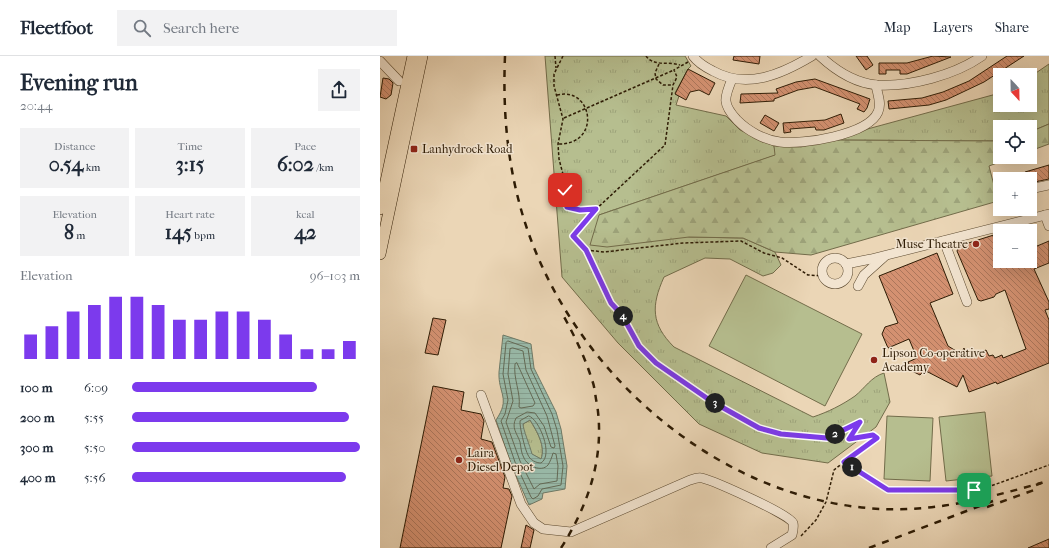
<!DOCTYPE html>
<meta charset="utf-8">
<style>
:root{--surface:#fff;--page:#f2f2f3;--text:#1f2937;--muted:#747a83;--line:#e0e1e3;--accent:#7c3aed}
body{margin:0;font-family:"IM FELL French Canon",serif;background:var(--page);color:var(--text);height:100vh;display:flex;flex-direction:column;font-size:15px;white-space:nowrap}
*{box-sizing:border-box;margin:0}
p{font-size:13px;color:var(--muted)}
.icon{flex:none;width:22px;height:22px;fill:none;stroke:currentColor;stroke-width:2;stroke-linecap:round;stroke-linejoin:round}
.map{position:relative;flex:1;overflow:hidden}
.details{display:flex;flex-direction:column;background:var(--surface);width:380px}
.details>*{flex:none}
.needle{width:26px;rotate:158deg}
.tools{position:absolute;left:613px;top:12px;display:grid;gap:8px}
.tools a{display:grid;place-items:center;width:44px;height:44px;border-radius:0px;background:var(--surface);box-shadow:0 4px 16px #0002;font-size:20px}
.pin{position:absolute;display:grid;place-items:center;width:34px;height:34px;color:#fff;margin:-17px;border-radius:8px;box-shadow:0 2px 6px #0006}
.km{position:absolute;width:20px;height:20px;margin:-10px;border-radius:50%;background:#222;color:#fff;font-size:11px;line-height:20px;text-align:center}
.round{display:grid;place-items:center;flex:none;width:42px;height:42px;border-radius:0px;background:var(--page)}
.headline{display:flex;align-items:center;justify-content:space-between;height:68px;padding:0 20px}
h1{font-size:22px;font-weight:800;line-height:30px}
.figures{display:grid;grid-template-columns:repeat(3,1fr);gap:6px;height:68px;padding:4px 20px}
.figures div{display:grid;align-content:center;border-radius:0px;background:var(--page);text-align:center}
.figures b{font-size:20px;font-weight:800}
.figures small{font-size:11px;font-weight:400}
.figures p{font-size:11px}
.chart{height:112px;padding:8px 20px}
.chart p{display:flex;justify-content:space-between}
.chart svg{width:100%;height:72px;margin-top:4px;stroke:var(--accent);stroke-width:6}
ul{padding:0 20px;list-style:none;font-size:13px}
li{display:grid;grid-template-columns:64px 48px 1fr;align-items:center;height:30px}
li i{height:10px;border-radius:5px;background:var(--accent)}
header{display:flex;align-items:center;gap:24px;box-sizing:border-box;height:56px;padding:0 20px;background:var(--surface);border-bottom:1px solid var(--line)}
header strong{font-size:19px}
nav{display:flex;gap:22px;margin-inline-start:auto;font-size:14px}
.search{width:280px;height:36px;background:var(--page);display:flex;align-items:center;gap:10px;box-sizing:border-box;padding:0 14px;border-radius:0px;color:var(--muted);font-size:15px}
main{display:flex;flex:1;min-height:0}
.map>svg:first-child{display:block}
.grass{fill:url(#grass-tufts);stroke:#726c4a}
.forest{fill:url(#forest-firs);stroke:#726c4a}
.garden{fill:#b6be8f;stroke:#726c4a}
.water{fill:url(#water-rules);stroke:#6e7a67;fill-rule:evenodd}
.lines{fill:none;stroke-linecap:round;stroke-linejoin:round}
.shore{stroke:#636a56;stroke-width:1}
.building{fill:url(#building-back-hatch);stroke:#2d1b04}
.minor-casing{stroke:#5c4a30;stroke-width:10}
.major-casing{stroke:#2d1b04;stroke-width:12}
.path{stroke:#2d1b04;stroke-width:1.5;stroke-dasharray:3 2;stroke-linecap:butt}
.minor{stroke:#f2e4d0;stroke-width:9}
.major{stroke:#ebd6b6;stroke-width:11}
.rail{stroke:#2d1b04;stroke-width:2.5;stroke-dasharray:7 7;stroke-linecap:butt}
.route-casing{stroke:#fff;stroke-width:8}
.route{stroke:#7c3aed;stroke-width:5}
.poi-dot{fill:#8f2418;stroke:#f2e4d0;stroke-width:1.5}
.labels{text-anchor:middle;dominant-baseline:central;stroke-width:3;stroke-linejoin:round;paint-order:stroke}
.poi-label{font-size:12px;fill:#2d1b04;stroke:#f2e4d0;text-anchor:start}
</style>
<header>
<strong>Fleetfoot</strong>
<div class="search"><svg class="icon" aria-label="search" viewBox="0 0 24 24"><circle cx="10" cy="10" r="6"/><path d="M15 15l6 6"/></svg>Search here</div>
<nav><a>Map</a><a>Layers</a><a>Share</a></nav>
</header>
<main>
<section class="details">
<div class="headline"><div><h1>Evening run</h1><p>20:44</p></div><a class="round"><svg class="icon" aria-label="share" viewBox="0 0 24 24"><path d="M12 15V3M7 8l5-5 5 5M5 13v7h14v-7"/></svg></a></div>
<div class="figures">
<div><p>Distance</p><b>0.54<small> km</small></b></div>
<div><p>Time</p><b>3:15</b></div>
<div><p>Pace</p><b>6:02<small> /km</small></b></div>
</div>
<div class="figures">
<div><p>Elevation</p><b>8<small> m</small></b></div>
<div><p>Heart rate</p><b>145<small> bpm</small></b></div>
<div><p>kcal</p><b>42</b></div>
</div>
<div class="chart"><p><span>Elevation</span>96–103 m</p>
<svg viewBox="0 0 160 44" preserveAspectRatio="none"><path d="M5 44V29M15 44V24M25 44V15M35 44V11M45 44V6M55 44V6M65 44V11M75 44V20M85 44V20M95 44V15M105 44V15M115 44V20M125 44V29M135 44V38M145 44V38M155 44V33"/></svg>
</div>
<ul>
<li><b>100 m</b>6:09<i style="width:81%"></i></li>
<li><b>200 m</b>5:55<i style="width:95%"></i></li>
<li><b>300 m</b>5:50<i style="width:100%"></i></li>
<li><b>400 m</b>5:56<i style="width:94%"></i></li>
</ul>
</section>
<div class="map">
<svg width="669" height="492" viewBox="0 0 669 492">
<defs>
<pattern id="grass-tufts" width="24" height="20" patternUnits="userSpaceOnUse"><rect width="24" height="20" fill="#b6be8f"/><path d="M3 7l-1-3M5 7V3M7 7l1-3M15 17l-1-3M17 17v-4M19 17l1-3" fill="none" stroke="#9da37a"/></pattern>
<pattern id="forest-firs" width="22" height="20" patternUnits="userSpaceOnUse"><rect width="22" height="20" fill="#b6be8f"/><path d="M5 1l3.5 6h-7zM16 11l3.5 6h-7z" fill="#9da37a"/></pattern>
<pattern id="water-rules" width="6" height="5" patternUnits="userSpaceOnUse"><rect width="6" height="5" fill="#99baa9"/><path d="M0 2.5h6" fill="none" stroke="#849f90"/></pattern>
<pattern id="building-back-hatch" width="6" height="6" patternUnits="userSpaceOnUse"><rect width="6" height="6" fill="#d49171"/><path d="M-1 5l2 2M0 0l6 6M5-1l2 2" fill="none" stroke="#ac765b"/></pattern>
</defs>
<rect width="100%" height="100%" fill="#ebd6b6"/>
<filter id="stains"><feTurbulence type="fractalNoise" baseFrequency=".005" numOctaves="4"/><feColorMatrix values="0 0 0 0 .2 0 0 0 0 .09 0 0 0 0 .02 0 0 0 .5 -.17"/></filter>
<radialGradient id="worn" r=".72"><stop offset=".6" stop-color="#630" stop-opacity="0"/><stop offset="1" stop-color="#630" stop-opacity=".3"/></radialGradient>
<g class="grass">
<path d="M165 0H305L311 10 308 13 295 37 299 40 296 49 346 60 360 74 394 90 396 99 219 159 309 181 363 182 395 196 401 209 393 217 383 220 350 203 325 202 284 221C271 250 271 268 294 291L433 361C448 356 462 349 475 340 485 332 491 321 504 317L510 346 496 371 448 407 382 397 319 368 238 287 182 221Z"/>
<path d="M669 8V68L650 76V71H620V85L447 84 620 37V49H650V21Z"/>
<path d="M150 364C157 376 166 390 161 403L151 398 143 373V368Z"/>
</g>
<g class="forest">
<path d="M669 68V88L650 95V76Z"/>
<path d="M447 84 620 85V101H633L609 110 618 145 431 199 395 196 363 182 309 181 227 191 210 189 219 159 395 99 394 90 421 91Z"/>
</g>
<g class="garden">
<path d="M366 219 482 278 445 350 329 290Z"/>
<path d="M605 356 612 420 566 425 559 361Z"/>
<path d="M507 360 553 362 550 425 504 423Z"/>
</g>
<path class="water" d="M123 279 151 288 154 312 176 356 181 373 187 410 185 433 163 437 162 443 149 449 131 408 116 364C131 342 118 338 119 316 120 304 122 291 123 279ZM150 364C157 375 166 391 161 403L152 398C150 390 143 373 143 368Z"/>
<g class="lines">
<g class="shore">
<path d="M128 285 148 292 151 313 172 358 177 374 183 410 181 429 162 433 158 440 153 443 151 441 135 406 121 365 125 358 128 344 123 318 126 287Z"/>
<path d="M133 292 143 295 146 314 167 360 175 390 174 392 171 391 164 370 155 357 147 356 136 362C131 372 137 377 140 386 141 391 141 397 144 402 147 409 161 417 168 409 170 406 172 401 173 397L176 398 178 410 177 425 160 428 154 433 140 405 126 366 133 345 128 318 130 293Z"/>
<path d="M137 307 155 347 153 350 141 352 139 351C141 336 133 323 135 308Z"/>
<path d="M149 360C159 363 174 399 161 407 156 407 150 404 148 399 145 394 139 369 140 365Z"/>
</g>
</g>
<g class="building">
<path d="M354 0H380L379 8 353 4Z"/>
<path d="M476 0H487L493 9 486 14Z"/>
<path d="M553 0 571 1 527 18H520V14H506V18H499V7H527Z"/>
<path d="M627 0H644L604 26 566 44 549 49 509 53 508 45 542 42 563 36 589 25Z"/>
<path d="M308 13 335 27 329 39 319 34 310 36 306 44 295 38Z"/>
<path d="M3 22 9 23 13 27 11 39 6 43 0 41Z"/>
<path d="M435 23 490 43 487 52 484 56 477 53 480 48 435 31 418 34 394 43V45L360 47 361 38 398 37 396 33 416 26Z"/>
<path d="M461 58 464 67 444 74H436L435 71 410 73 411 76 404 77 403 67 445 64Z"/>
<path d="M385 59 399 67 394 75 380 67Z"/>
<path d="M669 109V123L650 127V123H647L645 116Z"/>
<path d="M620 177V205H650V193L669 185V207L654 213 669 246V253L665 254 669 264V307L617 328 616 326 589 336 583 319 577 331 544 314 540 319 532 315 528 306 537 302 529 283 508 292 502 278 505 271 518 267 499 220 557 197 573 238 550 247 568 290 581 298 584 292 587 302 606 294 609 300 613 299 615 302 622 299 623 302 646 293 625 234 616 238 614 241 601 245 598 244 577 195 579 190Z"/>
<path d="M53 262 66 264 58 299 45 297Z"/>
<path d="M53 330 84 336 81 354 101 358 104 365 101 383 112 386 125 421 123 432 129 433 132 440 121 492H20Z"/>
<path d="M146 469 154 474 150 492H141Z"/>
<path d="M669 483V492H648Z"/>
</g>
<g class="lines">
<g class="minor-casing">
<g id="minor">
<path d="M313 0C318 7 325 11 333 15 367 34 402 18 432 0"/>
<path d="M440 0C455 14 475 27 497 29 530 31 575 19 602 0"/>
<path d="M0 5 19 25"/>
<path d="M352 23C344 42 342 48 357 64 368 75 384 84 400 86 422 89 488 79 498 56 502 47 497 37 496 29"/>
<path d="M650 133 669 129"/>
<path d="M665 159 669 170"/>
<path d="M564 185 587 246"/>
<circle cx="455" cy="215" r="13"/>
<path d="M466 208 491 203 669 158"/>
<path d="M478 230 484 219 504 201"/>
<path d="M101 339 141 448 154 467 163 473 191 476 310 424C313 423 318 421 322 422 334 425 409 458 413 467 414 471 413 475 412 479L391 492"/>
</g>
</g>
<g class="major-casing">
<g id="major">
<path d="M0 153 33 0"/>
<path d="M0 198 42 0"/>
</g>
</g>
<g class="path">
<path d="M175 0 176 12"/>
<path d="M183 0 174 18V30L183 63 178 88 179 103 185 126V148L191 152 215 153"/>
<path d="M266 0C274 11 288 5 300 9"/>
<path d="M308 6 294 14 297 21 293 29 285 89 213 156 193 180 206 194 231 247 242 259 259 291 276 307 331 345 379 372 401 378 447 382 480 366"/>
<path d="M279 8 275 17 276 23 283 29H293"/>
<path d="M177 39C213 30 222 89 178 88"/>
<path d="M184 62 294 14"/>
<path d="M206 194 224 196 303 187 361 185 384 197 402 202 428 219 442 220"/>
<path d="M464 406 497 382 493 379 469 383 479 367"/>
<path d="M421 480 436 464 446 446 454 414 464 406 508 434H594L608 431 669 409"/>
</g>
<use href="#minor" class="minor"/>
<use href="#major" class="major"/>
<g class="rail">
<path d="M125 0C123 48 126 95 138 142 177 300 324 438 488 452 548 458 604 443 661 427"/>
<path d="M656 429 669 424"/>
<path d="M607 451 654 434"/>
<path d="M181 492C209 448 225 400 217 348 215 340 215 331 212 324 205 301 194 279 182 257"/>
<path d="M489 492 613 445"/>
</g>
</g>
<g class="lines">
<g class="route-casing">
<path id="route" d="M185 134 184 144 187 151 200 154 216 153 193 180 206 194 231 247 242 259 259 290 276 307 331 345 379 372 401 378 447 382 480 366 469 383 493 379 497 382 464 406 508 434H594"/>
</g>
<use href="#route" class="route"/>
</g>
<g class="poi-dot">
<rect x="30" y="89" width="8" height="8" rx="2"/>
<circle cx="596" cy="188" r="4"/>
<circle cx="494" cy="304" r="4"/>
<circle cx="79" cy="404" r="4"/>
</g>
<g class="labels">
<g class="poi-label">
<text x="42" y="93">Lanhydrock Road</text>
<text x="588" y="188" text-anchor="end">Muse Theatre</text>
<text x="502" y="297">Lipson Co-operative<tspan x="502" dy="14">Academy</tspan></text>
<text x="87" y="397">Laira<tspan x="87" dy="14">Diesel Depot</tspan></text>
</g>
</g>
<rect width="100%" height="100%" filter="url(#stains)"/>
<rect width="100%" height="100%" fill="url(#worn)"/>
</svg>
<div class="tools">
<a><svg class="needle" viewBox="-14 -14 28 28"><path d="M0-13l5 13h-10z" fill="#e53935"/><path d="M0 13l5-13h-10z" fill="#747a83"/></svg></a>
<a><svg class="icon" aria-label="locate" viewBox="0 0 24 24"><circle cx="12" cy="12" r="6"/><path d="M12 2v4M12 18v4M2 12h4M18 12h4"/></svg></a>
<a>+</a>
<a>−</a>
</div>
<div class="pin" style="left:594px;top:434px;background:#1e9e55"><svg class="icon" aria-label="arrive" viewBox="0 0 24 24"><path d="M6 21V4h12l-3 4 3 4H6"/></svg></div>
<div class="pin" style="left:185px;top:134px;background:#d93025"><svg class="icon" aria-label="check" viewBox="0 0 24 24"><path d="M5 12l5 5 9-10"/></svg></div>
<b class="km" style="left:472px;top:411px">1</b>
<b class="km" style="left:455px;top:378px">2</b>
<b class="km" style="left:335px;top:347px">3</b>
<b class="km" style="left:243px;top:260px">4</b>
</div>
</main>
